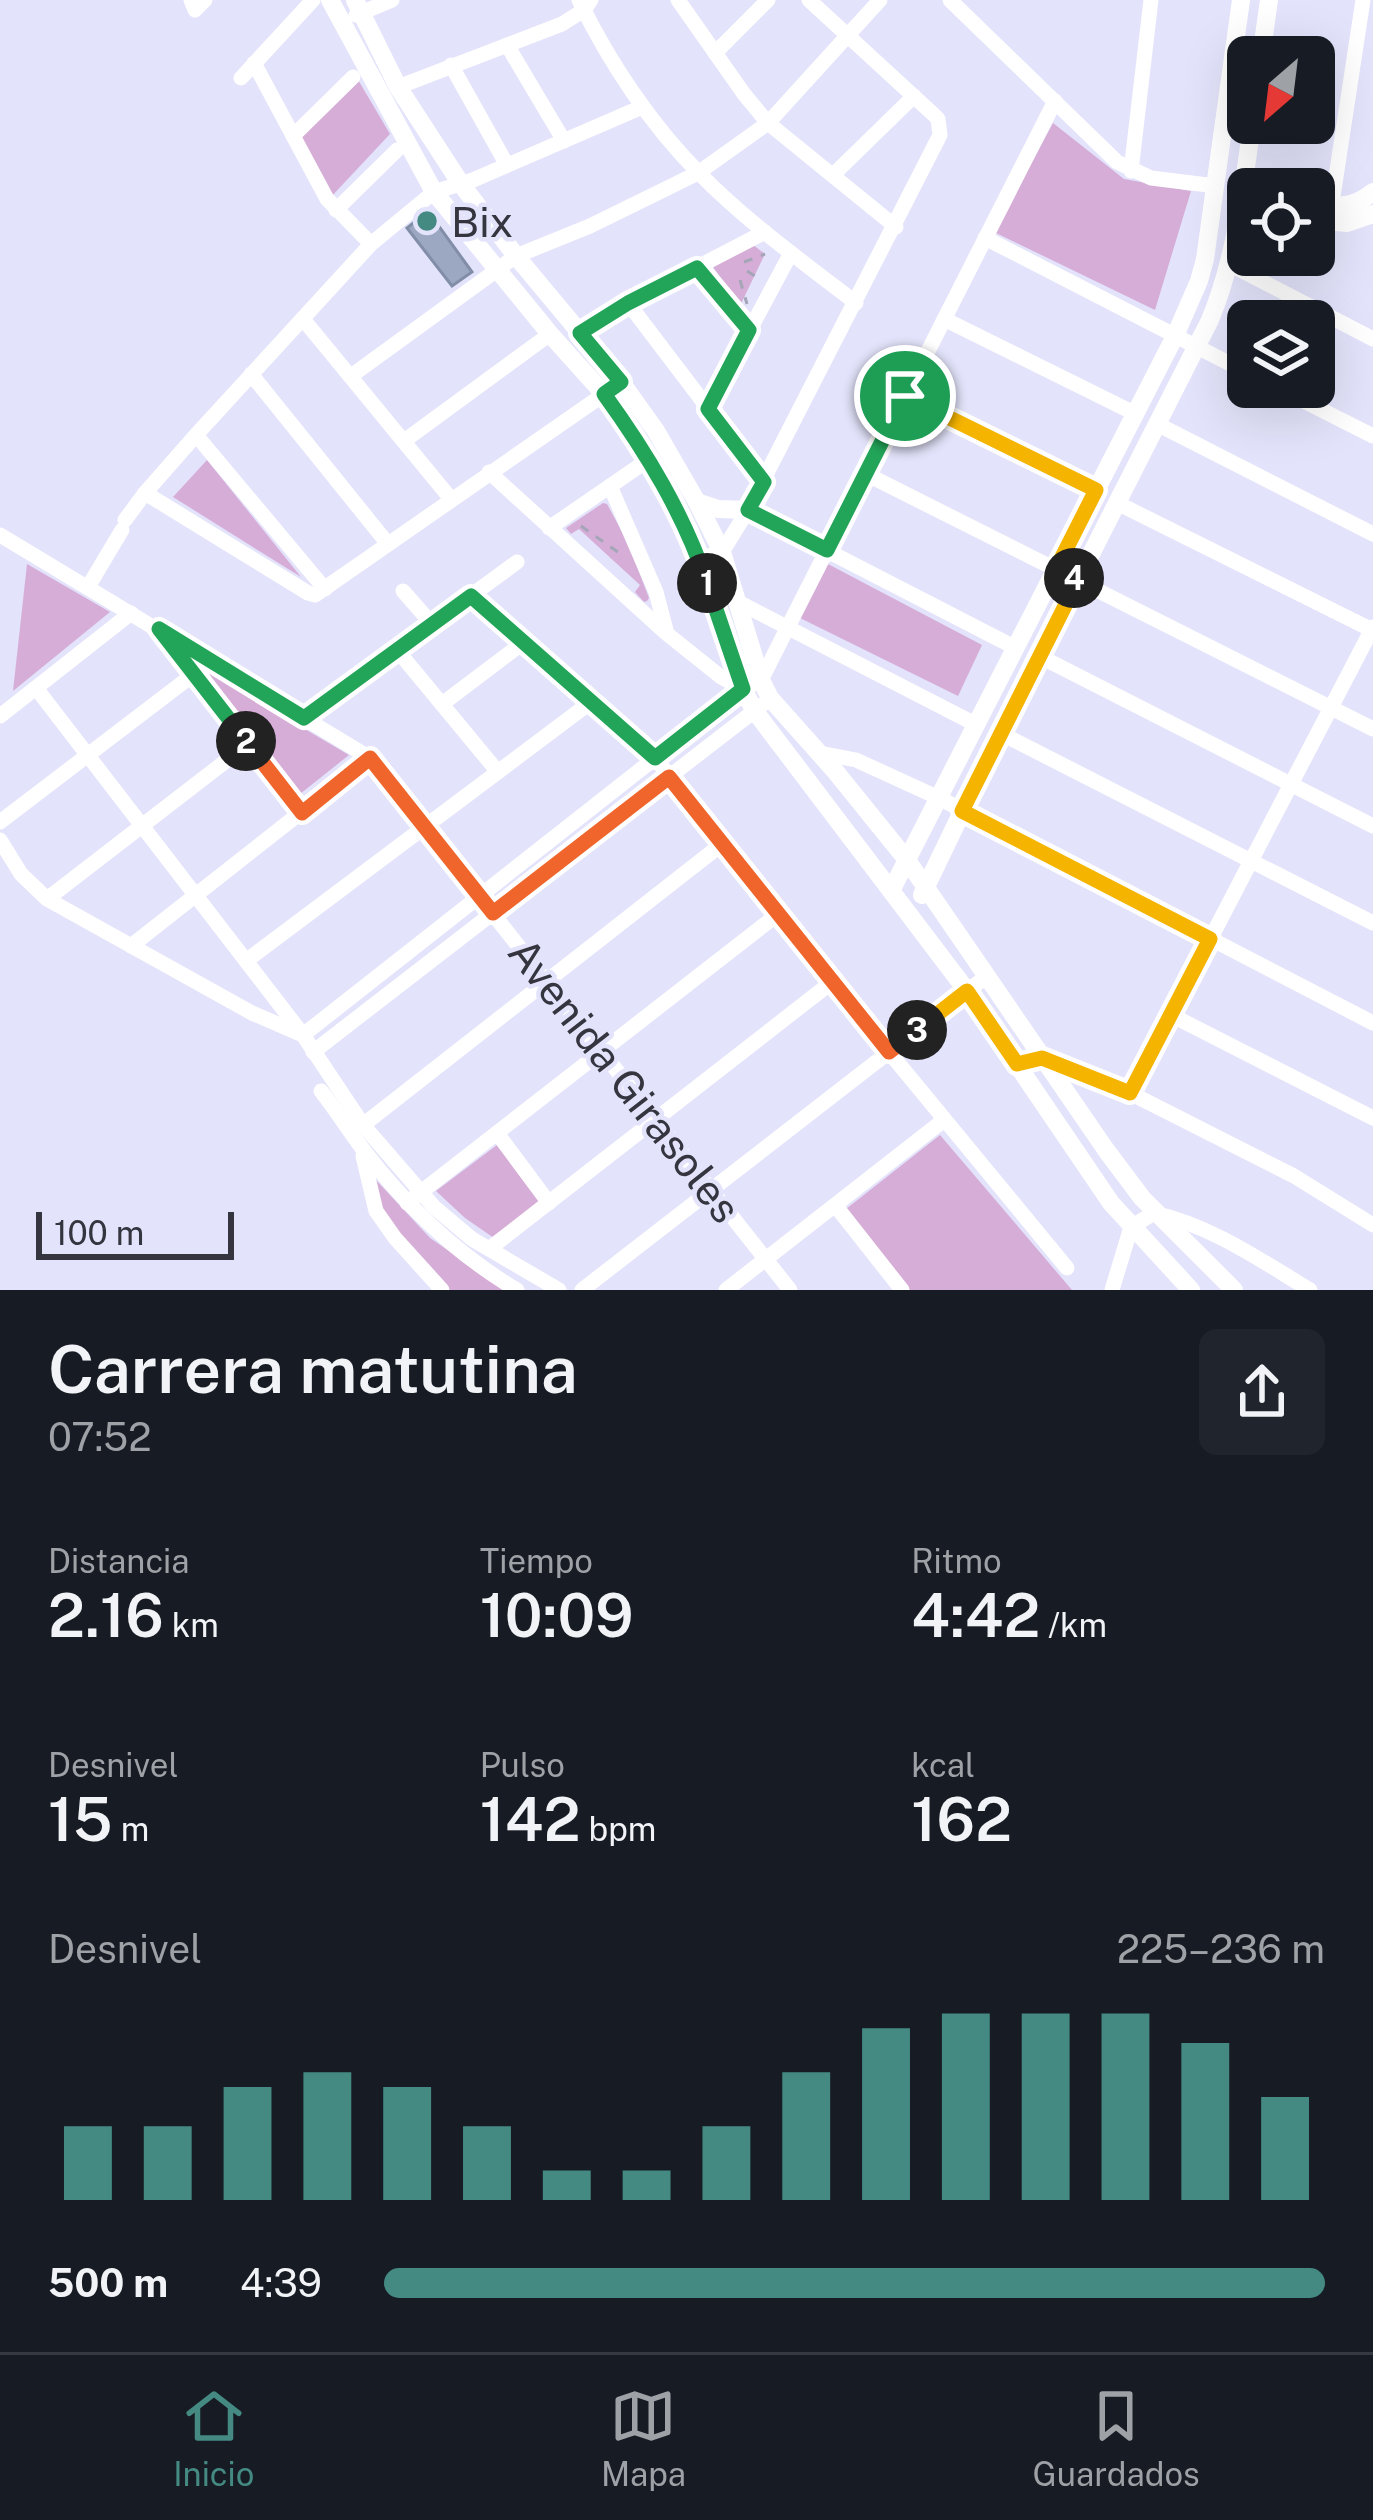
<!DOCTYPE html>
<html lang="es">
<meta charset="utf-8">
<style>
:root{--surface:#171b24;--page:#20242c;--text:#f1f3f6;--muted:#9ea1a6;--line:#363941;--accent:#448a83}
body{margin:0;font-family:"Public Sans",sans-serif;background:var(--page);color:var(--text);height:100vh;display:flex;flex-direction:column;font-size:45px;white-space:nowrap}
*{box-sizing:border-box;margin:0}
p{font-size:39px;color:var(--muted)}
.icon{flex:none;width:66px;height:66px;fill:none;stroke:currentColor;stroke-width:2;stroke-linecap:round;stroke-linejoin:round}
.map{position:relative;height:1290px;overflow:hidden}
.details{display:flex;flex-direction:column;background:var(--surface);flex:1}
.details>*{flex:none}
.needle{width:78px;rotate:208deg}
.controls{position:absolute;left:1227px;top:36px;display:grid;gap:24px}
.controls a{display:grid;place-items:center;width:108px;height:108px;border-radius:18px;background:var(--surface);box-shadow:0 12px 48px #0002;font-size:60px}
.scale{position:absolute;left:36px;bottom:30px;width:198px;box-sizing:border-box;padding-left:12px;border:6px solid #353540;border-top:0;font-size:33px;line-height:42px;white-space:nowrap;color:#353540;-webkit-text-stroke:9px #e3e3fb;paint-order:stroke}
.pin{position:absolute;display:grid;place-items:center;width:102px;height:102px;color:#fff;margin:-51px;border:6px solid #fff;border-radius:50%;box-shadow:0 3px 12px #0007}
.km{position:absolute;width:60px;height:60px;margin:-30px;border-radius:50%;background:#222;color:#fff;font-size:33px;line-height:60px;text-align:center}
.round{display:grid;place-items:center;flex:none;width:126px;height:126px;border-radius:18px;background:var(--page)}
.headline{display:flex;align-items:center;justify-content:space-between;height:204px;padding:0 48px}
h1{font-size:66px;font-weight:600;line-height:90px}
.figures{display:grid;grid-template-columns:repeat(3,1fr);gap:18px;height:204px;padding:12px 48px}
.figures div{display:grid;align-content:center}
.figures b{font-size:60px;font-weight:600}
.figures small{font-size:33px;font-weight:400}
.figures p{font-size:33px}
.chart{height:336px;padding:24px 48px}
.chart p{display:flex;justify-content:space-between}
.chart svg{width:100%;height:216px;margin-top:12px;stroke:var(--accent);stroke-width:6}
ul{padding:0 48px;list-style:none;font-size:39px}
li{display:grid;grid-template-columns:192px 144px 1fr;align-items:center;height:90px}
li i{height:30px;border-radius:15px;background:var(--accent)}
.dock{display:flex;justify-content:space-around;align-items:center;height:168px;border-top:3px solid var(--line);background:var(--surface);font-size:33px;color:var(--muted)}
.dock a{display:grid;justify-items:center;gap:6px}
.dock .on{color:var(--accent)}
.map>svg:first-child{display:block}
.green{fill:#d6add7}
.building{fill:#9ca8c2;stroke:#828ea8;stroke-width:3}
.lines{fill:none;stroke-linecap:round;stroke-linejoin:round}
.path{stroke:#a5a5b8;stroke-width:3;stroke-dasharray:9 9;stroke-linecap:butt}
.minor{stroke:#fff;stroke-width:15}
.tertiary{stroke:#fff;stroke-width:18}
.split-1-casing{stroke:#fff;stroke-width:24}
.split-2-casing{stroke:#fff;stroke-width:24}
.split-3-casing{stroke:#fff;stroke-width:24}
.split-4-casing{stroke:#fff;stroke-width:24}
.split-5-casing{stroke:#fff;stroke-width:24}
.split-1{stroke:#22a559;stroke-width:15}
.split-2{stroke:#22a559;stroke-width:15}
.split-3{stroke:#f0652b;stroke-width:15}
.split-4{stroke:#f5b400;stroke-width:15}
.split-5{stroke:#f5b400;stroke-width:15}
.poi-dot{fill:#448a83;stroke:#e3e3fb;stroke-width:4.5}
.labels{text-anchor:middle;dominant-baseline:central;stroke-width:9;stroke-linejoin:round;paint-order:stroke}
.poi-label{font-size:42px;fill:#353540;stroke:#e3e3fb;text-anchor:start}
.street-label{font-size:42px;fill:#353540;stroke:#e3e3fb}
</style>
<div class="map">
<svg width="1373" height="1290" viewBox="0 0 1373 1290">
<rect width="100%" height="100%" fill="#e3e3fb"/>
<g class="green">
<path d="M354 73 390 134 330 198 296 137Z"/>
<path d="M1053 123 1124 179 1191 191 1155 310 994 232Z"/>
<path d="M748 241 765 254 736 314 729 309 738 303 728 289 719 296 716 291 725 284 711 264Z"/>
<path d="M207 460 301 577 173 497Z"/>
<path d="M603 503 607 504 628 543 649 598 647 601 644 602 635 592 640 585 579 529 571 534 566 528Z"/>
<path d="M826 563 982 645 958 696 800 618Z"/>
<path d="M27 564 110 612 13 691Z"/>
<path d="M187 660 349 755 295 798Z"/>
<path d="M940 1135 1072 1290H910L846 1209Z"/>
<path d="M497 1145 540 1201 494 1238 465 1218 436 1191Z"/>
<path d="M375 1179 430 1238 506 1290H449L401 1239 381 1208Z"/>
</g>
<path class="building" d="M422 216 433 218 472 272 452 286 407 228Z"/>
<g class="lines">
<g class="path">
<path d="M744 262 765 254"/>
<path d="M747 271 755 276"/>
<path d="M740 280 747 304"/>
<path d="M581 526 622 555"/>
</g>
<g class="minor">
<path d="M191 0 195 10 205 0"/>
<path d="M579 0C609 62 651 125 700 174 747 222 803 262 856 303"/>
<path d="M678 0 744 94 768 123 896 227"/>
<path d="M950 0 1117 162 1151 178 1216 186"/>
<path d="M356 15 392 0"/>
<path d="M507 45 564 141"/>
<path d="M715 53 768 0"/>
<path d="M254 63 327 199 371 244"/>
<path d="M451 65 507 165"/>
<path d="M241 78 313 0"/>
<path d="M398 87 562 24 584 10 591 0"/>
<path d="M293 136 353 77"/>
<path d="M1131 171 1151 0"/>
<path d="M833 175 914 96"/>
<path d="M336 210 397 150"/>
<path d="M1330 216 1363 0"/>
<path d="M985 238 1248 373"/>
<path d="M1229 264 1373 339"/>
<path d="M697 268 749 330"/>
<path d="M628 303 764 482"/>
<path d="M303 319 451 499"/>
<path d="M944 319 1136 414"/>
<path d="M580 333 628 303 765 232"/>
<path d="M251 374 388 544"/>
<path d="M351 376 516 256 590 226 698 173 768 123 880 0"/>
<path d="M1276 387 1373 436"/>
<path d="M905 396 1097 490"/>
<path d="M708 408 791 253"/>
<path d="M1157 424 1373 534"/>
<path d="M196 435 325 589"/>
<path d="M404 441 550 334"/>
<path d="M489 472 666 633 721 677 743 689"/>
<path d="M866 474 1373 729"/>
<path d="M610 486 656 592 666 630"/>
<path d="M145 493 308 593 315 595 613 388"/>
<path d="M1117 503 1372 630"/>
<path d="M748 510 1016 648"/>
<path d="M125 520 145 493 196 435 371 244 434 192 473 180 642 107"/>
<path d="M549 528 648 460"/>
<path d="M0 535 370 758 790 1290"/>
<path d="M699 559 722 552 748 510 940 135 938 119 933 114 809 0"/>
<path d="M88 587 122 530"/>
<path d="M403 591 432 624"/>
<path d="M471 595 655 758 889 1052 1067 1268"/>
<path d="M740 603 977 725"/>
<path d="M165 636 302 813"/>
<path d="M397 650 498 772"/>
<path d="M1039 656 1373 826"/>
<path d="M36 688 303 1035 743 689 761 680 1055 101"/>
<path d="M442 704 524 642"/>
<path d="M0 716 131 613"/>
<path d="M304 718 517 562"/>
<path d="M1000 733 1373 923"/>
<path d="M820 753 856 760 939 798 1373 1023"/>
<path d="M0 822 194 674"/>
<path d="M0 840 21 874 47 899 252 1013 303 1035 363 1125 434 1207 472 1239 559 1290"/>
<path d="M47 899 248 744"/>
<path d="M131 946 370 758"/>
<path d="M246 961 591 702"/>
<path d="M1171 1015 1373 1118"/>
<path d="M313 1052 762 705"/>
<path d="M1017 1064 1042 1058 1130 1093 1294 1176 1373 1225"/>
<path d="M321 1091C337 1111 350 1133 365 1152 408 1208 456 1254 517 1290"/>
<path d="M1130 1093 1373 627"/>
<path d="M363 1125 722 844"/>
<path d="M497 1133 549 1203"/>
<path d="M363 1156 376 1211 395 1238 442 1290"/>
<path d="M407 1203 778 914"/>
<path d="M835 1205 902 1290"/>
<path d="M489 1249 832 982"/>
<path d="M582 1290 987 976"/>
<path d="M726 1290 944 1120"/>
<path d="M1112 1290 1131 1227 1154 1213C1212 1226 1260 1260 1310 1290"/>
</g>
<g class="tertiary">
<path d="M330 0 434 192 550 334 604 394 648 460 669 496 699 559 743 689 754 710 967 991 1111 1203 1191 1290"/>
<path d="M355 0 398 87 461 184 516 256 621 382 656 431 697 502 722 552 761 680 770 698 835 771 907 860 1106 1150 1142 1198 1234 1290"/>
<path d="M1261 57 1269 0"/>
<path d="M1314 203C1339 207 1353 208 1373 192"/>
<path d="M1314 220 1347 223 1373 214"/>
<path d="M697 502 718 509 748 510"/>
<path d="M892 889 1175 336 1199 281 1205 259 1241 0"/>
<path d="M922 895 1000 733 1210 320C1236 257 1243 190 1252 123"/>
</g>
</g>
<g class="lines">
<g class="split-1-casing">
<path id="split-1" d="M707 583C684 514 646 452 604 394L621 382 580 333 628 303 697 268 749 330 708 409 764 482 748 510 827 550 905 396"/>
</g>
<g class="split-2-casing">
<path id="split-2" d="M246 741 159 629 304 718 471 596 655 758 743 689 707 583"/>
</g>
<g class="split-3-casing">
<path id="split-3" d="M246 741 302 813 370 758 493 913 669 777 889 1052 917 1030"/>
</g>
<g class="split-4-casing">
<path id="split-4" d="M917 1030 967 991 1017 1064 1042 1058 1130 1093 1210 939 962 811 1078 580 1074 578"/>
</g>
<g class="split-5-casing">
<path id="split-5" d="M905 396 1096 490 1056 569 1074 578"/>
</g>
<use href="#split-1" class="split-1"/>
<use href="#split-2" class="split-2"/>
<use href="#split-3" class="split-3"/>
<use href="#split-4" class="split-4"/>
<use href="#split-5" class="split-5"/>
</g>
<circle class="poi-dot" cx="427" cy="221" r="12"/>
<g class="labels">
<g class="poi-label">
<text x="451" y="221">Bix</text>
</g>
<g class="street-label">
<text transform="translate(625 1080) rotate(52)">Avenida Girasoles</text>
</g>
</g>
</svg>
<div class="controls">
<a><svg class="needle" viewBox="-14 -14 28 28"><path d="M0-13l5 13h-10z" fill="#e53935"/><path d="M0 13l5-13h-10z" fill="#9ea1a6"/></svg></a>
<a><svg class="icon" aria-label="locate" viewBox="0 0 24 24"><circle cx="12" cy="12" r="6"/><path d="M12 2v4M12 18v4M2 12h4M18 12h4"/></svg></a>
<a><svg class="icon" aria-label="layers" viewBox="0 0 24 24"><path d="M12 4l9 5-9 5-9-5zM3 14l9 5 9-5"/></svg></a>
</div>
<div class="scale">100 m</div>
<div class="pin" style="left:905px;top:396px;background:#1e9e55"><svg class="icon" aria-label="arrive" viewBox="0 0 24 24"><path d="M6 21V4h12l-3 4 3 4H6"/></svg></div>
<b class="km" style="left:707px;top:583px">1</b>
<b class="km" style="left:246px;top:741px">2</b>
<b class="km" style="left:917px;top:1030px">3</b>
<b class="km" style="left:1074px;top:578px">4</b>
</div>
<section class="details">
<div class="headline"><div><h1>Carrera matutina</h1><p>07:52</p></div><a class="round"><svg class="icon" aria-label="share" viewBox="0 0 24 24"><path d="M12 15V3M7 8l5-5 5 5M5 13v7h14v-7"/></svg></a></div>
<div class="figures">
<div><p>Distancia</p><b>2.16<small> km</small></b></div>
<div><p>Tiempo</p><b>10:09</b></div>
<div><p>Ritmo</p><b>4:42<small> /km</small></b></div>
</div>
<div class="figures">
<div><p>Desnivel</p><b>15<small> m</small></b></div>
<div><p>Pulso</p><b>142<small> bpm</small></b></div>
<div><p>kcal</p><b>162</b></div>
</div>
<div class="chart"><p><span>Desnivel</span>225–236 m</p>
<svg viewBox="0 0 160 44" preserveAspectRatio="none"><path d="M5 44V29M15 44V29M25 44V21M35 44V18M45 44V21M55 44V29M65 44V38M75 44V38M85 44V29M95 44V18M105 44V9M115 44V6M125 44V6M135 44V6M145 44V12M155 44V23"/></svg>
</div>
<ul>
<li><b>500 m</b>4:39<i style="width:100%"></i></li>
</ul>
</section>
<nav class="dock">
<a class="on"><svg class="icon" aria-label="home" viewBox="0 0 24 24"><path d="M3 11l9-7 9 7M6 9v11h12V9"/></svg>Inicio</a>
<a><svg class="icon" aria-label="map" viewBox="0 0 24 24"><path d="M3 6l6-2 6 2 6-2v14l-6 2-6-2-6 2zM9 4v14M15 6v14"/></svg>Mapa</a>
<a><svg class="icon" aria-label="saved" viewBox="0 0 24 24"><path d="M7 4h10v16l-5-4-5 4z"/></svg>Guardados</a>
</nav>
